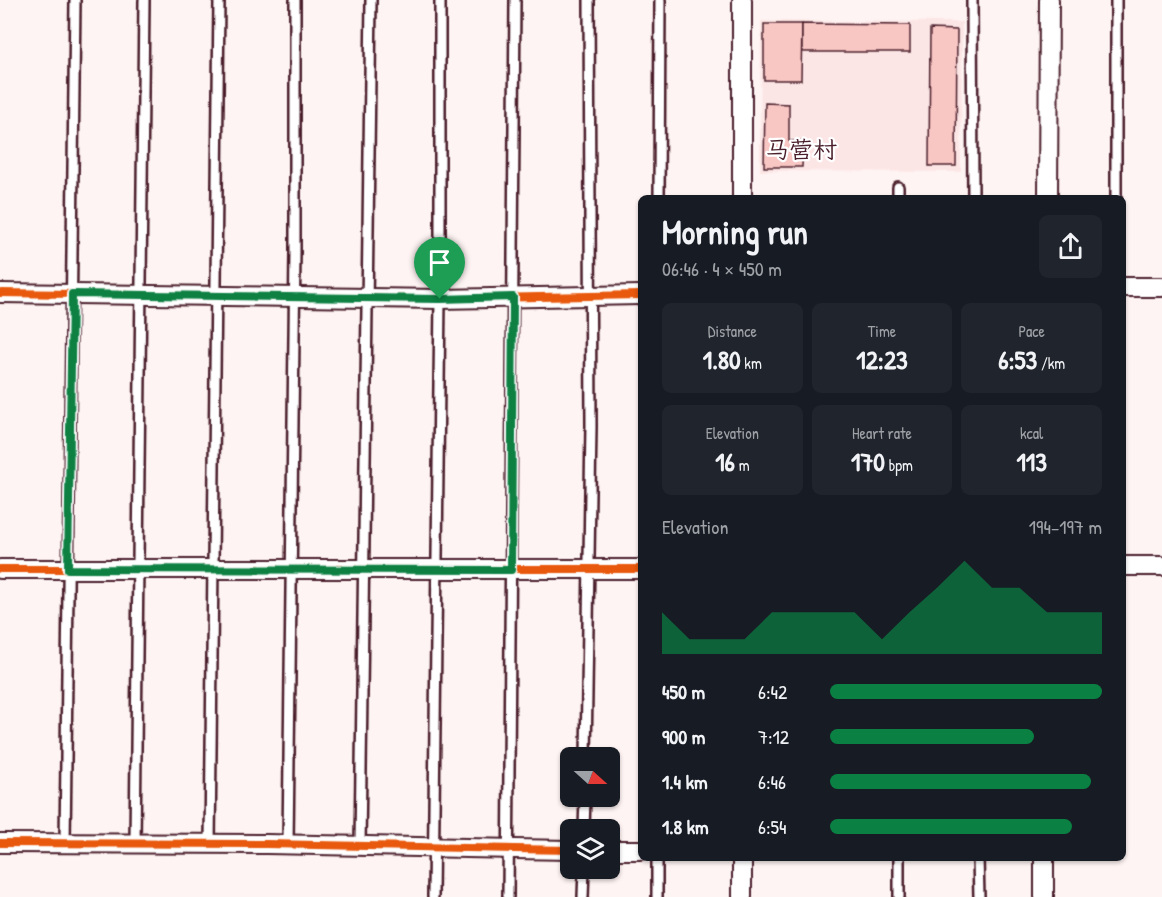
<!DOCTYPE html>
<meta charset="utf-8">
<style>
:root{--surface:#171b24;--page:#20242c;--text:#f1f3f6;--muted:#9ea1a6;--accent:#0b8043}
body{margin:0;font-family:"Patrick Hand","LXGW WenKai TC",sans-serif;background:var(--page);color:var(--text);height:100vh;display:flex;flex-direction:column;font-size:22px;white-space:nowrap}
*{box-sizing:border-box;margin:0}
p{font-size:20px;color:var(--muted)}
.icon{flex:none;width:33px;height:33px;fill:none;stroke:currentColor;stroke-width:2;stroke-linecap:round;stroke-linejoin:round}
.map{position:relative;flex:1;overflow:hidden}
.details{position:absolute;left:638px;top:195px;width:488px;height:666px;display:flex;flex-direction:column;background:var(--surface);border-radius:9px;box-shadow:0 2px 4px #0004}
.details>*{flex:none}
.needle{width:39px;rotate:111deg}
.fabs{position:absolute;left:560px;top:747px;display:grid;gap:12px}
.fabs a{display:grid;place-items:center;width:60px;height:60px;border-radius:9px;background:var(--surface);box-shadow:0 2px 4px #0004;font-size:30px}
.pin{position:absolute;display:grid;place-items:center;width:51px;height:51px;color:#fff;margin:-62px -26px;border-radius:50% 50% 50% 0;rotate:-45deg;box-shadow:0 0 6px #0007}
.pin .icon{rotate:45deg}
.round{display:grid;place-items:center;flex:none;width:63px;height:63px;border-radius:9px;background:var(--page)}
.head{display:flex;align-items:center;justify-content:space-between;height:102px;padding:0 24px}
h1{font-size:33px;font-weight:700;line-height:45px}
.metrics{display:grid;grid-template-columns:repeat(3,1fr);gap:9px;height:102px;padding:6px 24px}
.metrics div{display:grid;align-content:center;border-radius:9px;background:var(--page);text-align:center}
.metrics b{font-size:26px;font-weight:700}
.metrics small{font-size:16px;font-weight:400}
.metrics p{font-size:16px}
.chart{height:168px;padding:12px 24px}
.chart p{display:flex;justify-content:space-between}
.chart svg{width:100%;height:108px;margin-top:6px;fill:var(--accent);opacity:.7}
ul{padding:0 24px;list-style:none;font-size:20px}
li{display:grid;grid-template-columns:96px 72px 1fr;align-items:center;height:45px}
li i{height:15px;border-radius:8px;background:var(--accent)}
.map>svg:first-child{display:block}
.built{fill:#fce6e5}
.building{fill:#f8c7c4;stroke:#4a1f2b;stroke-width:1.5}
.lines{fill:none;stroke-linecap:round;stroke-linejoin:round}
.service-casing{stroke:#4a1f2b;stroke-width:14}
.minor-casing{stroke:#4a1f2b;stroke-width:22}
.service{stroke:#fff;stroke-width:9}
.minor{stroke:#fff;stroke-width:18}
.cycleway-casing{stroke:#fff;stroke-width:11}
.cycleway{stroke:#e8590c;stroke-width:8}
.route-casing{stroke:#fff;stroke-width:12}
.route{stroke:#0b8043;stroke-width:8}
.labels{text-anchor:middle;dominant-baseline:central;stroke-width:4.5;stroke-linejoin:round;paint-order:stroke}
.quarter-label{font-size:24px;fill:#4a1f2b;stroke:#fff}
</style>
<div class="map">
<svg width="1162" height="897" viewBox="0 0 1162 897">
<rect width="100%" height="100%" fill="#fef4f3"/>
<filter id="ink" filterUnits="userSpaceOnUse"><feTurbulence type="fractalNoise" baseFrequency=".0167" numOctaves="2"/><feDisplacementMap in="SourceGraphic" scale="12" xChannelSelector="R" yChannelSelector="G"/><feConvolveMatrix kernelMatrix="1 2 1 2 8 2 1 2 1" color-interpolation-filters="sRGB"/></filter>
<g filter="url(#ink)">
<path class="built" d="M761 21 962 22 961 172 760 171Z"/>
<g class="building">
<path d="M764 24H802L801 80H764Z"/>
<path d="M802 24 910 25V52H802Z"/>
<path d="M930 29 957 30 956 166H929Z"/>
<path d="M765 103 789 104V141H803L802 167H764Z"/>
</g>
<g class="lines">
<g class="service-casing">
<g id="service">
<path d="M972 0 973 198"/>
<path d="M1116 0V198"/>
<path d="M898 187V198"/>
<path d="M659 198 660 0"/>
<path d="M586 758 591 426 589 0"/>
<path d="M584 830 585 796"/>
<path d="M65 843 75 0"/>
<path d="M135 844 144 0"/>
<path d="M210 844 219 0"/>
<path d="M288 844 295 252V0"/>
<path d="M360 846 371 0"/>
<path d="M899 858V897"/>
<path d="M978 858 979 897"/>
<path d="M433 897 440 299V0"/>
<path d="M508 897 515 0"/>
<path d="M583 897 584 868"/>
<path d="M657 897V858"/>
</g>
</g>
<g class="minor-casing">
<g id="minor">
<path d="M742 198V0"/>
<path d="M1048 198 1049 0"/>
<path d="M1122 287H1162"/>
<path d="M0 293 440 299 640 295"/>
<path d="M1122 566H1162"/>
<path d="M0 569H640"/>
<path d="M0 843 267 844 570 850"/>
<path d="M609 850H640"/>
<path d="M742 858V897"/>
<path d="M1044 897V858"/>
</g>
</g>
<use href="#service" class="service"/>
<use href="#minor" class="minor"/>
<g class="cycleway-casing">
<g id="cycleway">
<path d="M0 293 440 299 640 295"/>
<path d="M0 569H640"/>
<path d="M0 843 267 844 570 850"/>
</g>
</g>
<use href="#cycleway" class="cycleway"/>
</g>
</g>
<g class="lines" filter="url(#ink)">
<g class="route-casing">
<path id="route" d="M72 294 440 299 513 297 511 570 68 569Z"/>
</g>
<use href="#route" class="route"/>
</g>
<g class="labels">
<g class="quarter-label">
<text x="801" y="149">马营村</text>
</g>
</g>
</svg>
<div class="fabs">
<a><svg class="needle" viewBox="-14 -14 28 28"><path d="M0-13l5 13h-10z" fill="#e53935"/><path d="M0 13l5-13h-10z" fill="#9ea1a6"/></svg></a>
<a><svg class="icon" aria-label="layers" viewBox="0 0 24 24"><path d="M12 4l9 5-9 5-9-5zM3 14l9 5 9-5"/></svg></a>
</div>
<div class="pin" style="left:440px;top:299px;background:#1e9e55"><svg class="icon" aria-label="arrive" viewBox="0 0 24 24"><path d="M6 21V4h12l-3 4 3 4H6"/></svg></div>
<section class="details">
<div class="head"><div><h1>Morning run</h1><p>06:46 · 4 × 450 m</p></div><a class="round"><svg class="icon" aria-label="share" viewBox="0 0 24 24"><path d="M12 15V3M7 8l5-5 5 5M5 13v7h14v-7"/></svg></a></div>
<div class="metrics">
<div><p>Distance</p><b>1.80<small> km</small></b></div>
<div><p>Time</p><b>12:23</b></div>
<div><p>Pace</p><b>6:53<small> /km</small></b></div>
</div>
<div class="metrics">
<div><p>Elevation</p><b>16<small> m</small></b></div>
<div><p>Heart rate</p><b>170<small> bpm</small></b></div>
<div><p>kcal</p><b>113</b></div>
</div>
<div class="chart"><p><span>Elevation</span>194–197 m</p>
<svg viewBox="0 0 160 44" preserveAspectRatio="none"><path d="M0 44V27L10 38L20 38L30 38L40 27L50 27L60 27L70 27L80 38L90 27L100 17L110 6L120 17L130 17L140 27L150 27L160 27V44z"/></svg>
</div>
<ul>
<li><b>450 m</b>6:42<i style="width:100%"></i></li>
<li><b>900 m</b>7:12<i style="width:75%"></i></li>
<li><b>1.4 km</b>6:46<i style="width:96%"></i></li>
<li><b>1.8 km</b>6:54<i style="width:89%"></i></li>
</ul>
</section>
</div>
